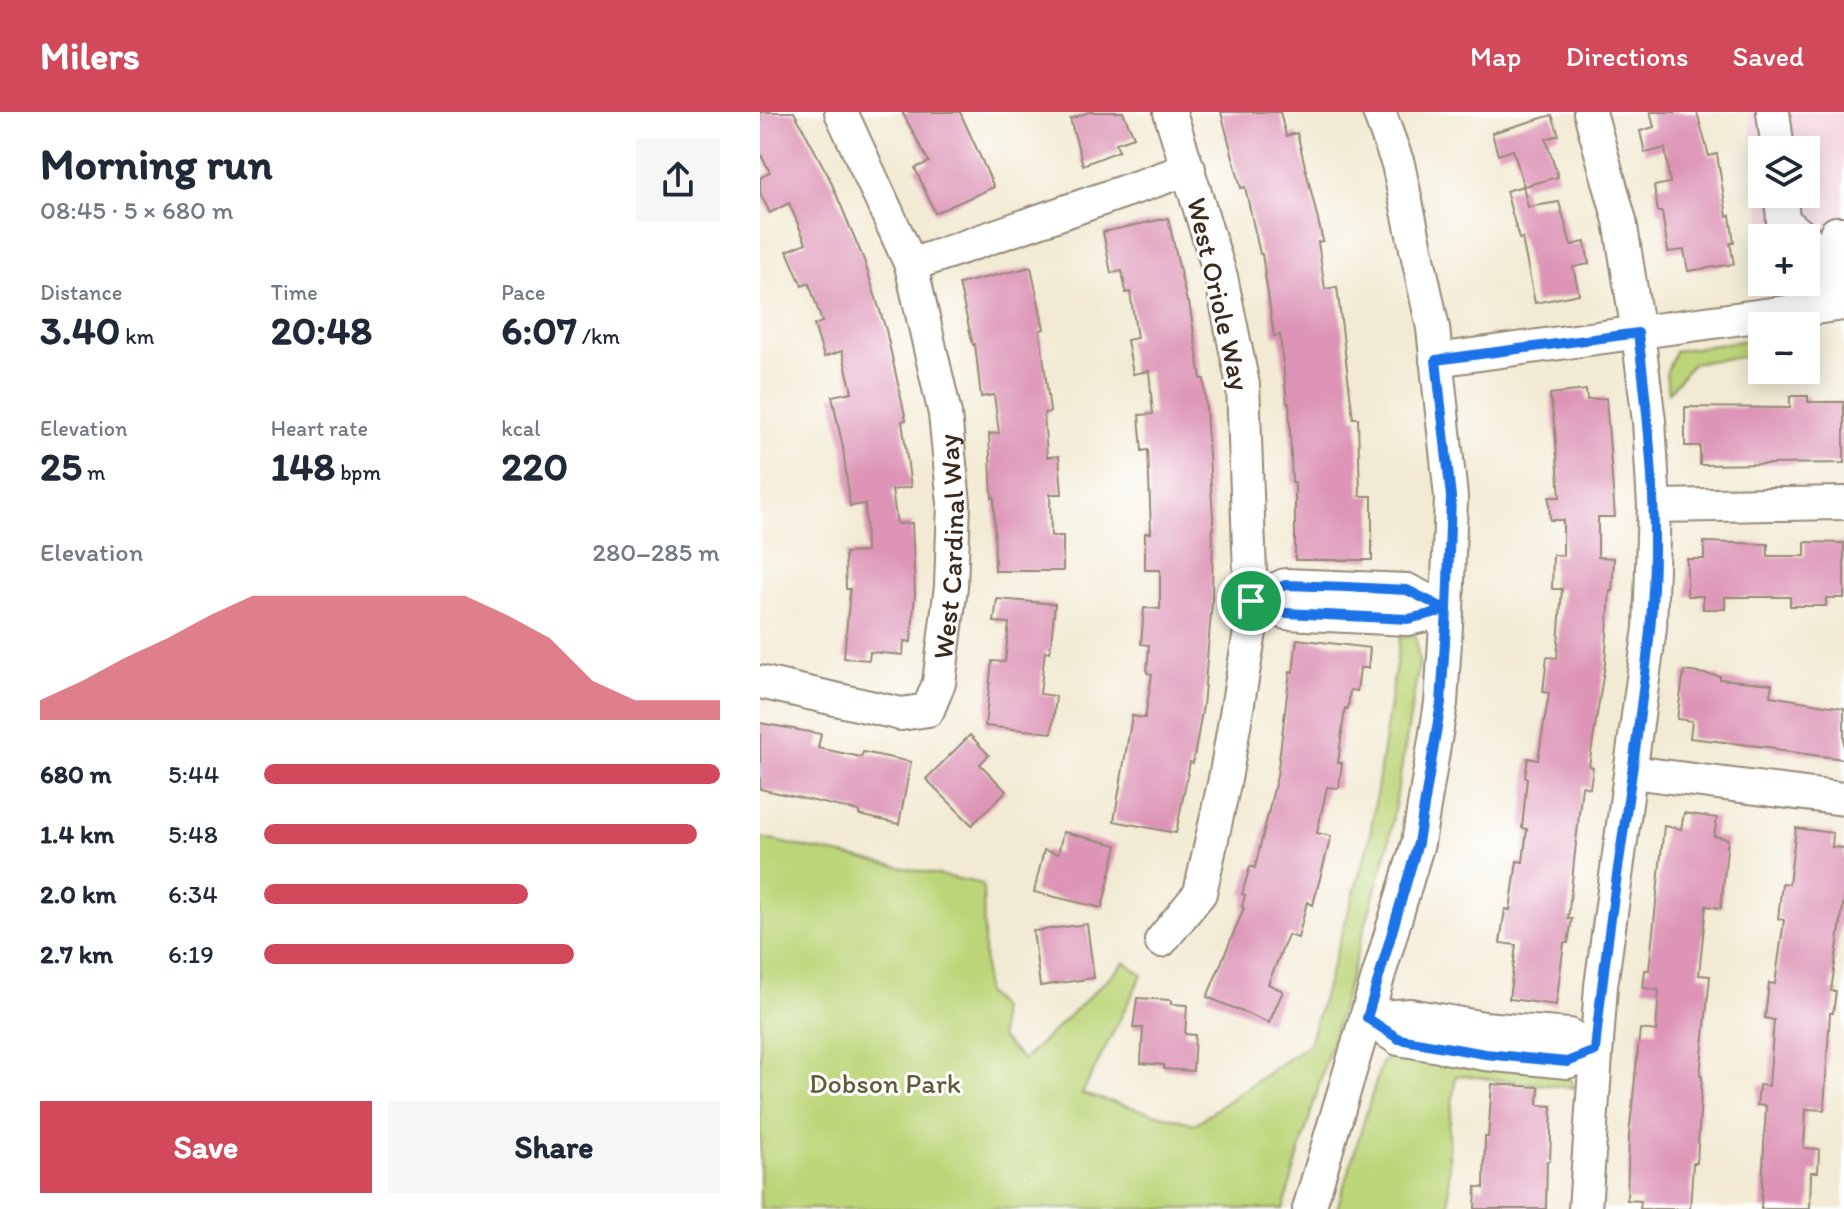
<!DOCTYPE html>
<meta charset="utf-8">
<style>
:root{--surface:#fff;--page:#f6f6f7;--text:#1f2937;--muted:#747a83;--accent:#d1495b}
body{margin:0;font-family:Itim,sans-serif;background:var(--page);color:var(--text);height:100vh;display:flex;flex-direction:column;font-size:30px;white-space:nowrap}
*{box-sizing:border-box;margin:0}
p{font-size:26px;color:var(--muted)}
.icon{flex:none;width:44px;height:44px;fill:none;stroke:currentColor;stroke-width:2;stroke-linecap:round;stroke-linejoin:round}
.map{position:relative;flex:1;overflow:hidden}
.drawer{display:flex;flex-direction:column;background:var(--surface);width:760px}
.drawer>*{flex:none}
.buttons{position:absolute;left:988px;top:24px;display:grid;gap:16px}
.buttons a{display:grid;place-items:center;width:72px;height:72px;border-radius:0px;background:var(--surface);box-shadow:0 4px 20px #0003;font-size:40px}
.pin{position:absolute;display:grid;place-items:center;width:68px;height:68px;color:#fff;margin:-34px;border:4px solid #fff;border-radius:50%;box-shadow:0 2px 8px #0007}
.round{display:grid;place-items:center;flex:none;width:84px;height:84px;border-radius:0px;background:var(--page)}
.summary{display:flex;align-items:center;justify-content:space-between;height:136px;padding:0 40px}
h1{font-size:44px;font-weight:700;line-height:60px}
.metrics{display:grid;grid-template-columns:repeat(3,1fr);gap:12px;height:136px;padding:8px 40px}
.metrics div{display:grid;align-content:center}
.metrics b{font-size:40px;font-weight:700}
.metrics small{font-size:22px;font-weight:400}
.metrics p{font-size:22px}
.chart{height:224px;padding:16px 40px}
.chart p{display:flex;justify-content:space-between}
.chart svg{width:100%;height:144px;margin-top:8px;fill:var(--accent);opacity:.7}
.primary-button{display:flex;gap:16px;margin-top:auto;padding:16px 40px}
.primary-button a{flex:1;height:92px;border-radius:0px;background:var(--accent);color:#fff;font-size:32px;font-weight:700;line-height:92px;text-align:center}
.primary-button a+a{background:var(--page);color:var(--text)}
ul{padding:0 40px;list-style:none;font-size:26px}
li{display:grid;grid-template-columns:128px 96px 1fr;align-items:center;height:60px}
li i{height:20px;border-radius:10px;background:var(--accent)}
header{display:flex;align-items:center;gap:48px;box-sizing:border-box;height:112px;padding:0 40px;background:var(--accent);color:#fff}
header strong{font-size:38px}
nav{display:flex;gap:44px;margin-inline-start:auto;font-size:28px}
main{display:flex;flex:1;min-height:0}
.map>svg:first-child{display:block}
.built{fill:#f4cfdd;fill-rule:evenodd}
.green{fill:#bdd579;stroke:#7c804c;stroke-width:2}
.building{fill:#dd94b6}
.lines{fill:none;stroke-linecap:round;stroke-linejoin:round}
.minor-casing{stroke:#968a78;stroke-width:36}
.minor{stroke:#fff;stroke-width:32}
.route-casing{stroke:#fff;stroke-width:16}
.route{stroke:#1a73e8;stroke-width:10}
.labels{text-anchor:middle;dominant-baseline:central;stroke-width:6;stroke-linejoin:round;paint-order:stroke}
.street-label{font-size:28px;fill:#3b2a1e;stroke:#fff}
.park-label{font-size:28px;fill:#625d39;stroke:#fff}
</style>
<header>
<strong>Milers</strong>
<nav><a>Map</a><a>Directions</a><a>Saved</a></nav>
</header>
<main>
<section class="drawer">
<div class="summary"><div><h1>Morning run</h1><p>08:45 · 5 × 680 m</p></div><a class="round"><svg class="icon" aria-label="share" viewBox="0 0 24 24"><path d="M12 15V3M7 8l5-5 5 5M5 13v7h14v-7"/></svg></a></div>
<div class="metrics">
<div><p>Distance</p><b>3.40<small> km</small></b></div>
<div><p>Time</p><b>20:48</b></div>
<div><p>Pace</p><b>6:07<small> /km</small></b></div>
</div>
<div class="metrics">
<div><p>Elevation</p><b>25<small> m</small></b></div>
<div><p>Heart rate</p><b>148<small> bpm</small></b></div>
<div><p>kcal</p><b>220</b></div>
</div>
<div class="chart"><p><span>Elevation</span>280–285 m</p>
<svg viewBox="0 0 160 44" preserveAspectRatio="none"><path d="M0 44V38L10 32L20 25L30 19L40 12L50 6L60 6L70 6L80 6L90 6L100 6L110 12L120 19L130 32L140 38L150 38L160 38V44z"/></svg>
</div>
<ul>
<li><b>680 m</b>5:44<i style="width:100%"></i></li>
<li><b>1.4 km</b>5:48<i style="width:95%"></i></li>
<li><b>2.0 km</b>6:34<i style="width:58%"></i></li>
<li><b>2.7 km</b>6:19<i style="width:68%"></i></li>
</ul>
<div class="primary-button"><a>Save</a><a>Share</a></div>
</section>
<div class="map">
<svg width="1084" height="1097" viewBox="0 0 1084 1097">
<rect width="100%" height="100%" fill="#fff"/>
<filter id="ink" filterUnits="userSpaceOnUse"><feTurbulence type="fractalNoise" baseFrequency=".0125" numOctaves="2"/><feDisplacementMap in="SourceGraphic" scale="16" xChannelSelector="R" yChannelSelector="G"/><feConvolveMatrix kernelMatrix="1 2 1 2 8 2 1 2 1" color-interpolation-filters="sRGB"/></filter>
<filter id="wash" filterUnits="userSpaceOnUse"><feTurbulence type="fractalNoise" baseFrequency=".006" numOctaves="4" result="noise"/><feDisplacementMap in="SourceGraphic" scale="32" xChannelSelector="R" yChannelSelector="G"/><feGaussianBlur stdDeviation="1.8" result="paint"/><feColorMatrix in="noise" values="0 0 0 0 0 0 0 0 0 0 0 0 0 0 0 0 0 1.4 0 .05"/><feComposite in="paint" operator="in"/></filter>
<g filter="url(#wash)">
<rect width="100%" height="100%" fill="#f2ead3"/>
<path class="built" d="M989 0H1084V174L1009 182 1008 170H1046V126H1003ZM1002 38H1046V82H1002Z"/>
<g class="green">
<path d="M1002 226V242L933 251 909 280 906 262 915 239Z"/>
<path d="M656 524 659 552 628 735 523 1097H0V726L223 772 225 880 240 896V925L263 948 365 850 382 863 322 982 435 1012 549 932 609 730 640 526Z"/>
<path d="M647 938 804 958 815 976 696 963 689 1015V1097H577L622 950Z"/>
</g>
<g id="blocks">
<g class="building">
<path d="M0 0H34L69 65 104 148 126 218 146 308 142 309 151 375 132 378 137 412 152 411 155 482 151 530 144 529 143 543 110 540 109 548 84 546 90 477H86L85 441 106 440 105 392 90 394 83 336 72 284 92 280 82 239 64 245 54 213 62 210 49 171 42 174 27 139 46 131 29 91 10 101 0 81V66L10 60 0 41Z"/>
<path d="M142 0H200L234 75 175 101 155 56 169 50Z"/>
<path d="M329 0H363L374 25 356 31 359 39 323 53 310 7Z"/>
<path d="M461 0H520L526 24 537 21 563 129 558 130 565 177 577 175 593 306H598L600 384H612V448H535V371H532L529 291H527L520 223 514 224 502 142H500L485 75 481 76Z"/>
<path d="M890 0H937L949 44 957 42 967 104 970 103 974 131H970L974 152 928 159 924 138 908 140 902 100H898L894 74 910 71 905 36 885 41 880 19 894 15Z"/>
<path d="M792 3 799 23 786 27 798 65 764 74 753 38 738 43 732 21Z"/>
<path d="M763 74 768 95 799 90 811 133 825 130 829 152 813 155 819 182 775 191 762 126 759 127 746 79Z"/>
<path d="M408 106 427 190H429L441 267H444L453 405 452 490 443 594 433 651 430 650 416 721 354 709 372 604 385 606 392 562 387 561 389 533 381 532 384 496 400 497V458H385V421H391L388 338 382 339 379 303 393 302 389 259 373 262 367 228 377 226 370 180 366 181 362 159 351 161 343 120Z"/>
<path d="M271 155 284 217 280 218 290 300 284 301 287 345 299 344 302 382H290L291 424H303V459H235L234 385 232 386 229 322 239 321 234 283 221 285 215 232 213 233 199 172Z"/>
<path d="M826 278 827 288 846 286 855 405H838V445L854 446 852 479H850L845 552 829 654 833 655 830 676 822 674 808 807H812L808 831H804L796 893 749 887 756 833 740 831 745 797 750 798 757 749 763 750 767 717 762 716 767 666 765 665 768 646 778 648 789 581 783 580 787 545 797 546 802 477H792L793 443 803 444V408H790L789 385H800L795 318 790 282Z"/>
<path d="M1030 284H1048V290H1084V351L940 353V334H925V295L1030 296Z"/>
<path d="M944 430 1008 432V444H1045V430L1084 431V486H1066V494H1030V485H965V497H943V484H927V447H944Z"/>
<path d="M237 487 295 492 290 540 285 539 280 582 296 584 292 621 225 614 232 549 245 550 249 511 234 510Z"/>
<path d="M537 527 610 536 608 556H600L597 579 590 578 588 597 585 596 578 651H582L579 676 567 675 557 721 571 724 553 793 547 790 538 826 528 823 508 872 523 879 509 911 447 885 484 796 482 795 485 783 482 782 490 754 495 756 517 664 530 559 533 560Z"/>
<path d="M924 559 960 564V567L1012 572 1010 584 1084 596V647L1015 638V636L930 626 932 609 917 607Z"/>
<path d="M0 611 61 622 58 636 101 645 103 640 151 650 139 712 99 703V699L0 677Z"/>
<path d="M210 623 229 643 220 652 246 679 212 713 166 667Z"/>
<path d="M924 701 957 706 954 724 968 727 961 796 946 794 939 863 950 864 940 964H942L937 1051H933L930 1097H880L881 1089 867 1088 869 1024 880 917 896 919 899 878 883 876 885 858H889L904 714 921 717Z"/>
<path d="M1036 716 1073 721 1072 735 1084 736V788L1071 879H1076L1073 901H1070L1064 998 1046 997 1044 1036 1059 1037 1058 1060H1051L1050 1097H1001L1006 994 997 993 999 973 1009 974 1014 908 1005 906 1009 871 1015 872 1024 808 1018 807 1022 771 1029 772Z"/>
<path d="M303 720 357 733 342 796 274 780 284 738 298 742Z"/>
<path d="M327 812 334 866 280 874 273 819Z"/>
<path d="M377 886 411 888V892L427 893 425 922 435 923 433 959 404 957V953L381 951 383 916H373Z"/>
<path d="M732 972 779 975 778 993 792 994 790 1049H787L786 1097H715L716 1075 724 1076 725 1025H728Z"/>
</g>
</g>
</g>
<g filter="url(#ink)">
<use href="#blocks" fill-opacity="0" stroke="#968a78" stroke-width="2"/>
<g class="lines">
<g class="minor-casing">
<g id="minor">
<path d="M1013 0 1018 38"/>
<path d="M1021 82 1023 109 1044 126"/>
<path d="M1084 121H1076L1084 185"/>
<path d="M1046 127 1061 147 1063 179"/>
<path d="M151 153 429 57"/>
<path d="M676 248 1084 192"/>
<path d="M894 394 1084 391"/>
<path d="M491 489 525 473 647 478 687 498"/>
<path d="M491 489 526 501 648 507 687 498"/>
<path id="s1" d="M0 570 141 602 168 598 179 571 191 474 194 391 185 302 151 153 81 0"/>
<path d="M871 660 1084 687"/>
<path d="M401 829 440 781 465 667 490 520 491 489 483 273 461 165 410 0"/>
<path d="M607 906 639 927 725 942 807 950 835 939"/>
<path d="M607 906 650 903 724 916 809 923 835 939"/>
<path d="M549 1097 658 731 681 591 687 498 691 385 673 216 638 52 619 0"/>
<path d="M825 1097 841 874 890 516 894 394 889 309 878 221 860 109 830 0"/>
</g>
</g>
<use href="#minor" class="minor"/>
</g>
</g>
<g class="lines" filter="url(#ink)">
<g class="route-casing">
<path id="route" d="M491 489 526 501 648 507 687 498 681 591 658 731 607 906 639 927 725 942 807 950 835 939C848 798 876 658 890 518 900 419 890 319 878 221L676 248 691 385 687 498 647 478 586 475 525 473 491 489"/>
</g>
<use href="#route" class="route"/>
</g>
<g class="labels">
<g class="street-label">
<text transform="translate(459 182) rotate(77)">West Oriole Way</text>
<text stroke="none"><textPath href="#s1" startOffset="338">West Cardinal Way</textPath></text>
</g>
<g class="park-label">
<text x="125" y="971">Dobson Park</text>
</g>
</g>
</svg>
<div class="buttons">
<a><svg class="icon" aria-label="layers" viewBox="0 0 24 24"><path d="M12 4l9 5-9 5-9-5zM3 14l9 5 9-5"/></svg></a>
<a>+</a>
<a>−</a>
</div>
<div class="pin" style="left:491px;top:489px;background:#1e9e55"><svg class="icon" aria-label="arrive" viewBox="0 0 24 24"><path d="M6 21V4h12l-3 4 3 4H6"/></svg></div>
</div>
</main>
